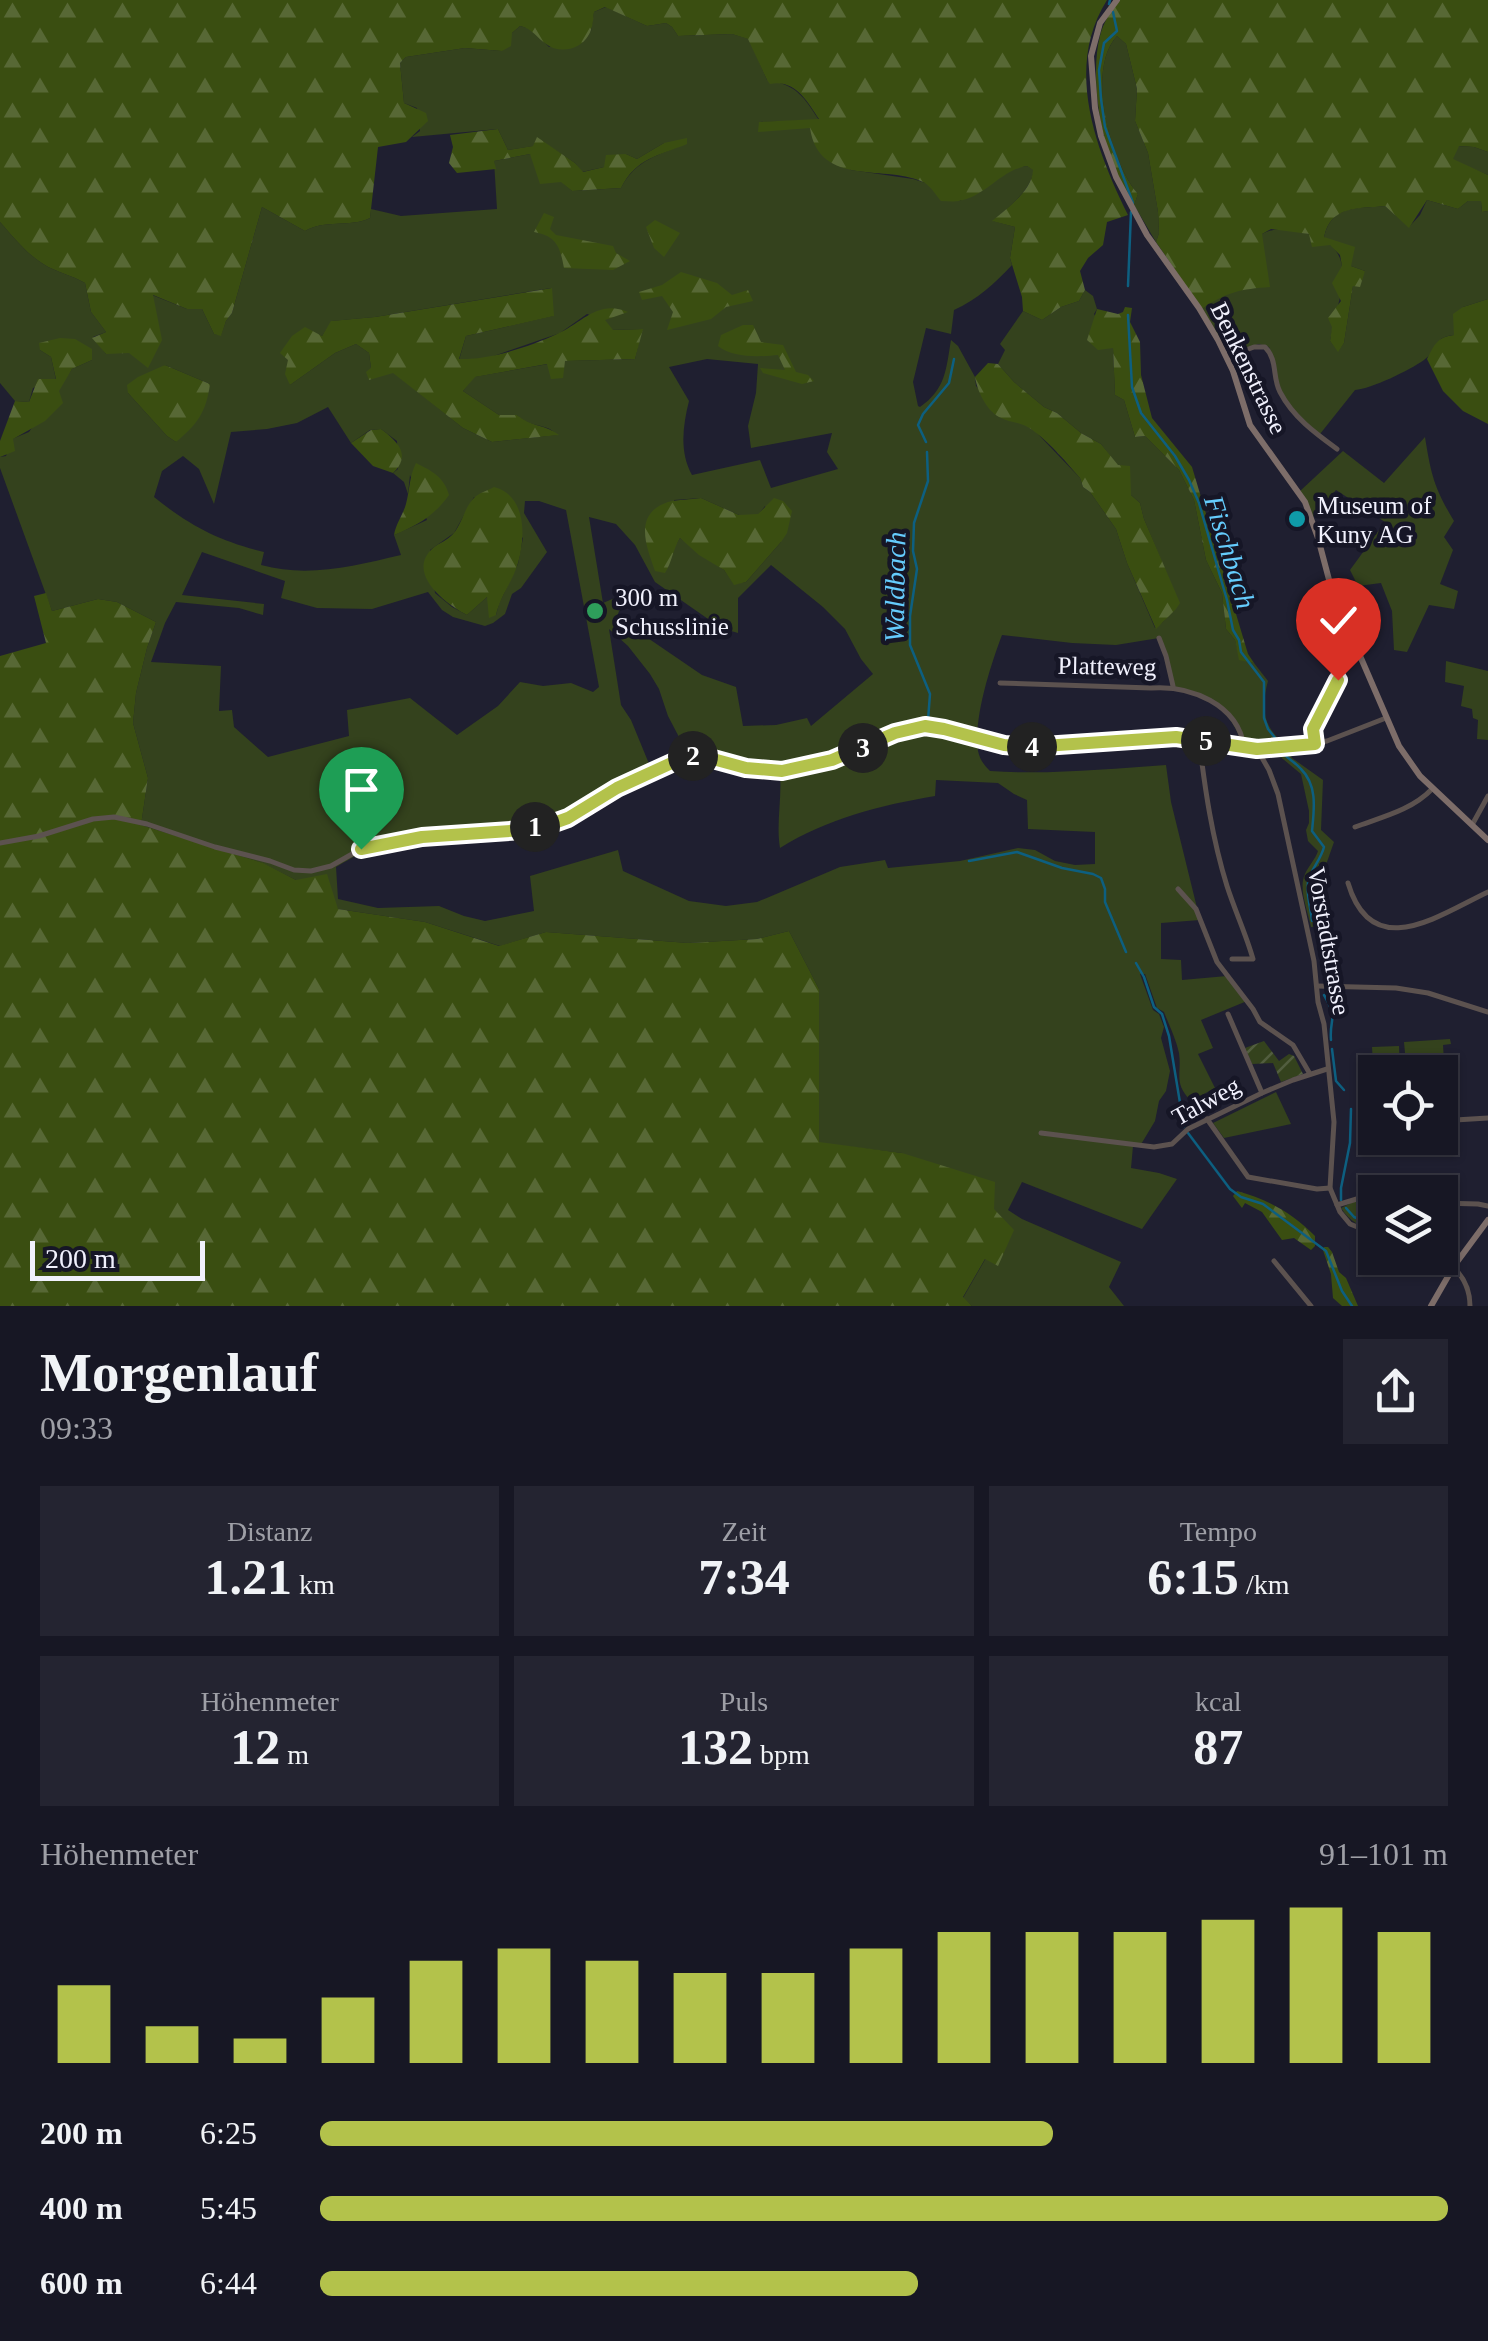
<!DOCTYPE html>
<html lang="de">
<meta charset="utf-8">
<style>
:root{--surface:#171724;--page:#242431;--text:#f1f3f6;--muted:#9e9fa6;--line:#363641;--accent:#b3c24b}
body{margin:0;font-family:"Times New Roman",serif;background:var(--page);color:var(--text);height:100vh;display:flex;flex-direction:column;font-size:38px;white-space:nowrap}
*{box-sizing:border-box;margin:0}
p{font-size:32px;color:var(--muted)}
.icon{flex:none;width:55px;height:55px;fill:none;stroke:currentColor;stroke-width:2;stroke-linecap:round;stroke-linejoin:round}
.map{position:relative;height:1306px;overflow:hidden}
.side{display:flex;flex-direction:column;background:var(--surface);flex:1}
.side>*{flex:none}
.buttons{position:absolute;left:1358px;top:1055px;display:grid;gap:20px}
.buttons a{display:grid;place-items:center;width:100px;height:100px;border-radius:0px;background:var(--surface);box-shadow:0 2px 8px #0004,0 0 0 2px var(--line);font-size:50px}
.scale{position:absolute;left:30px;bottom:25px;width:175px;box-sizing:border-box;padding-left:10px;border:5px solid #f1f1fd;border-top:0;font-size:28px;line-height:35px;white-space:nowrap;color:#f1f1fd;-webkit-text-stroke:8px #161626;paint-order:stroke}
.pin{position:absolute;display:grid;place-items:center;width:85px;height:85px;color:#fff;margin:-102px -42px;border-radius:50% 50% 50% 0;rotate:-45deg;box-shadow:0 0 10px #0007}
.pin .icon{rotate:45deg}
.km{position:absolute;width:50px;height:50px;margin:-25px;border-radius:50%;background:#222;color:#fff;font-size:28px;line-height:50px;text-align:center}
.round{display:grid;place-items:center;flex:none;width:105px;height:105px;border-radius:0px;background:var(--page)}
.overview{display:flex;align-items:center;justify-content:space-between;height:170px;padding:0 40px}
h1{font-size:55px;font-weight:800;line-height:75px}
.stats{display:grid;grid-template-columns:repeat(3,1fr);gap:15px;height:170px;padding:10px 40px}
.stats div{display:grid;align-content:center;border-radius:0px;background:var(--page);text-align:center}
.stats b{font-size:50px;font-weight:800}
.stats small{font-size:28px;font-weight:400}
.stats p{font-size:28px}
.chart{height:280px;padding:20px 40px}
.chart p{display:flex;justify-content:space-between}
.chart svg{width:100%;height:180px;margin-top:10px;stroke:var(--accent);stroke-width:6}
ul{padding:0 40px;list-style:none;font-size:32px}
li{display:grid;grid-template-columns:160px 120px 1fr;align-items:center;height:75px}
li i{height:25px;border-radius:12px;background:var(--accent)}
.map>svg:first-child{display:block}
.green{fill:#34421d;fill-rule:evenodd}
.forest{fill:url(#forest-firs)}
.garden{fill:url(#garden-furrows)}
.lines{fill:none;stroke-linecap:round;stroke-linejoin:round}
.stream{stroke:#0d5f80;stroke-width:2.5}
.street{stroke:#5c524f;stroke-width:5}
.secondary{stroke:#7d6d69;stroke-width:6}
.route-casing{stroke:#fff;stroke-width:20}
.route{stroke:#b3c24b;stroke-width:12}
.culture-dot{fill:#0f9aa8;stroke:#161626;stroke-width:4}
.leisure-dot{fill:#2e9e5b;stroke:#161626;stroke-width:4}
.labels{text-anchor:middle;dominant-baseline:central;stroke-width:9;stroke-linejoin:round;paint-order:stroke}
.street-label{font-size:25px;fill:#f1f1fd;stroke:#161626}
.poi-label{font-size:25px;fill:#f1f1fd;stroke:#161626;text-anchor:start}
.water-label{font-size:28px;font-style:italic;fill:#65ccfd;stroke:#161626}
</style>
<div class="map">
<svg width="1488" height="1306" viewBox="0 0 1488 1306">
<defs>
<pattern id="forest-firs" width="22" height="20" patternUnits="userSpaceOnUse" patternTransform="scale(2.5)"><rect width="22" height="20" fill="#3a4e11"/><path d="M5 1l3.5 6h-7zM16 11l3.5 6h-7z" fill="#576835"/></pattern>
<pattern id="garden-furrows" width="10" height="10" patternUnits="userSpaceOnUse" patternTransform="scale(2.5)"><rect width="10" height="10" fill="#34421d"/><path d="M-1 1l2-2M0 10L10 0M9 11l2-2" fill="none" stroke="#525e3f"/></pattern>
</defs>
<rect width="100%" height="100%" fill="#1f1f30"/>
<g class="green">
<path d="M606 7 647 26 666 23 672 27 678 36 732 34 749 39 767 80C797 85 803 96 819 120L760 122 810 128 851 170 913 179 929 184 942 201H960L1015 168 1027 166 1034 170C1030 192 1009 206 993 221L1015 227 1010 258 1012 265C994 284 978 299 954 310L951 334 926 328 913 382 918 406 920 407C946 389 946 369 951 340L958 346 975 377 976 386 1010 420 1024 423 1034 430 1080 478 1083 487 1090 492 1116 529 1127 563 1155 628 1163 622 1179 603 1144 519 1140 503 1131 495 1118 466 1101 444 1081 433 1057 413 1044 407 1014 382 998 364 1005 350 1000 344 1023 311 1042 320 1061 307 1079 301 1085 290 1093 296 1097 309 1094 314 1113 347 1115 395 1124 400 1135 437 1145 436 1179 470 1194 500 1206 560 1222 593 1226 629 1235 640 1240 659 1254 663 1268 681C1264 695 1262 713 1269 726 1273 734 1280 739 1284 748L1244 747C1226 703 1216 703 1173 686L1159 638 1116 645 1072 643 1002 635C991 664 973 719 978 751 980 760 984 765 990 771 1048 775 1107 769 1166 765L1171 802 1200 920 1161 923V959L1181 960 1182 980 1227 976 1247 1001 1201 1020 1213 1048 1198 1054 1215 1088 1191 1101C1173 1083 1182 1074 1179 1053 1176 1039 1169 1025 1164 1012L1157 1008 1145 974H1140L1153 1010 1159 1014 1164 1027 1161 1038 1170 1071 1166 1091 1159 1101 1155 1121 1140 1146H1133L1131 1168 1159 1173 1177 1179 1142 1229 1022 1182 1008 1210 1022 1219 1121 1262 1109 1287 1124 1306H972L963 1298 986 1258 998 1265 902 1153 819 1143V989L789 931 757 939 688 943 546 932 500 946 425 922 338 909 296 880 262 863 141 825 148 778 133 723 136 693 147 648 156 622 117 602 98 599 52 611 0 468V457L6 456 12 439 29 432 72 369 92 360V349L40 350 51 357 56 380 33 388 29 402 15 401 0 383V222C16 240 32 261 55 270 66 275 75 277 85 283L91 312 106 332 93 337 106 354 152 295 187 309H202L214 334 221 335 226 321 232 313 262 207 305 231C325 219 349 228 370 218L371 209 401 216 497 209 494 161 530 154 572 191 621 188C636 159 658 156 687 143H664L637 159 626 154 604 167 582 172 575 163 537 138 534 146 508 150 498 129 412 137 420 131 417 108 404 103 400 63 406 57 465 48 502 51 512 33 520 26 531 29 549 47 591 31 594 12ZM551 288 553 316 466 336 459 360 488 358 560 333 587 314 604 320 612 330 642 329 635 359 564 361 562 378 548 364 474 377 463 391 499 415H517C532 429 546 422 557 435L492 442 463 428 393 372 371 368 369 353 356 344 335 353 290 385 288 360 309 331 322 336 332 321 375 317ZM707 359 758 364 756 393 748 426 751 448 832 433 827 452 838 469 771 488 760 460 692 475C679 452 683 425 689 401L669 367ZM165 365 210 384 176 442 167 436 128 393ZM328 407 351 443 370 430 381 429 397 441 398 469 393 473 404 482 408 494 410 475 427 520 394 535 401 555C354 566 308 578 261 565L264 552C219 541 190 526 154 497L162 471 183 456 199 469 214 504 231 432 267 429 297 423ZM474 497 523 538 518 564 499 604 496 615 487 597 467 615 452 607 435 593 430 550 454 533ZM701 498 739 515H758L765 506 781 542 746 582 734 584 724 570 680 538 675 546 674 500ZM525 501H539L566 510 599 687 593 692 571 683 543 686 520 682 498 706 457 735 410 698 347 710 349 736 268 757 234 727 232 710 219 711 221 666 151 662 165 623 176 602 239 608 263 615 264 604 182 595 202 552 285 581 281 598 317 608 372 609 428 592 442 610 453 617 485 626 493 623 505 614 512 594 521 588 547 552 524 513ZM589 517 616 524 635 545 655 582 721 628 738 633V598L771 565 823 607 845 629 861 659 873 674 811 726 807 718 776 725 743 726 736 687 702 675 617 617 619 611 647 591 638 588 603 603ZM609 629 628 646 650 674 659 689 668 716 691 760 749 773 780 774C782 799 776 824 780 848 826 819 881 805 935 796L936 780 998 783 1014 794 1027 800 1028 829 1095 832V864L1075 865 1055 861 1035 850 1018 848 960 861 888 868 885 860 840 867 757 902 726 906 689 901 623 871 618 850 530 876 534 911 485 921 464 916 439 906 378 908 338 899 336 867C345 862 354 856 363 852 417 830 485 843 542 830 579 820 619 790 652 771L631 720 621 705Z"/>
<path d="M1117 36 1126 44 1137 89 1135 121 1148 153 1158 212 1159 233 1156 242 1134 205 1138 194C1111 162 1085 71 1117 36Z"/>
<path d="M1458 146 1474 147 1488 152V175L1452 160Z"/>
<path d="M1427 200 1458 209 1468 201H1481L1482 212 1488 211V299L1463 307 1454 335C1432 337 1438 350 1424 360 1410 370 1371 389 1355 390L1320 434C1305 422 1285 405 1279 385 1275 369 1276 363 1269 347L1259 344 1228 353 1202 309 1222 294 1248 288 1262 234C1274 227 1286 230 1300 232 1367 245 1337 297 1330 341L1338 351 1344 343 1353 286 1365 271 1351 266 1324 237C1332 204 1357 209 1385 206L1409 227 1420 215Z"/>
<path d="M1425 437C1431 474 1434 488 1454 521L1444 537 1453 550 1440 584 1458 591 1454 609 1429 605 1407 652 1394 650 1392 611 1381 583 1358 586 1350 570 1385 522 1336 490 1312 518 1299 492 1343 451 1384 483Z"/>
<path d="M1446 661 1488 671V740L1477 739 1478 720 1473 718 1472 709 1461 706 1464 686 1445 682Z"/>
<path d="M1288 752 1292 758 1323 780 1321 830 1334 842 1327 862 1314 882 1322 919 1319 926 1311 927C1308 912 1298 888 1305 874 1309 865 1315 860 1318 851L1308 841 1306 830 1309 823V811L1301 774 1277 754Z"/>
<path d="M1450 1039 1451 1044 1443 1045 1444 1061 1406 1064 1404 1042Z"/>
<path d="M1399 1046 1400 1072H1375V1098L1372 1047Z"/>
<path d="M1276 1092 1291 1124 1224 1138 1213 1123Z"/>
<path d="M1353 1202H1375V1231C1361 1227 1349 1221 1341 1208Z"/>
</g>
<g class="forest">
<path d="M0 0H1107C1064 68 1096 150 1128 215L1107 222 1103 245 1088 258 1080 271 1085 290 1079 301 1061 307 1042 320 1023 311 1022 297 1010 258 1015 227 992 221C1007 208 1032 191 1033 170L1027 166C1001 170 985 197 959 201 953 202 947 201 941 201 936 195 931 187 925 183 888 163 819 189 810 128L758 132 759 122 819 119C807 101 795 79 770 84L767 80 748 39 732 34 678 36 672 27 666 23 647 26 605 7 594 12C593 20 593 29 588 36 580 50 559 54 546 44 536 37 533 29 520 26L512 33 511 46 502 51 465 48 406 57 400 63 404 103 426 113 428 121 406 142 378 147 370 218C349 228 325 219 305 231L262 207 232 313 226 321 221 336 214 334 202 309H187L153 295 162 340 148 368 129 353 106 354 92 338 106 332 91 312 85 283C75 277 66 275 55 270 32 261 16 240 0 222Z"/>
<path d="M1117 0H1488V152L1474 147 1459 146 1453 159 1488 175V211L1482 212 1481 201H1468L1458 209 1427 200 1409 228 1385 206C1358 209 1331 205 1324 237L1355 247 1351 266 1365 271 1360 287 1353 286 1344 343 1338 352 1330 341 1332 327 1328 318 1341 301 1332 283 1342 266 1340 255 1330 245 1312 247 1309 234 1271 229 1262 234 1270 287C1241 289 1226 292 1202 309L1156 242 1159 233 1158 212 1148 153 1135 121 1137 89 1126 44 1117 36C1085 70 1111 163 1138 194L1134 205C1104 168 1088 82 1100 36 1103 23 1111 12 1117 0Z"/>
<path d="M498 129 508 150 533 146 537 137 575 163 583 172 604 167 606 155 626 154 637 159 664 143 687 138V144C658 156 636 158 621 188L572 191 561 182 540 184 530 154 494 161 496 169 457 173 449 163 453 147 450 135Z"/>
<path d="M544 213 554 217 550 229 556 235 613 246 616 253 630 261 613 270 564 268C560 247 557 236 534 232Z"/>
<path d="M655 220 680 233 664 257 654 248 646 227Z"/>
<path d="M681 272 717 283 732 295 748 290 753 301 726 307 711 319 667 330 673 312 662 296 642 300 639 292 662 285Z"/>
<path d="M552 288 554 316 466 336 459 359C489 360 529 347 557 334 582 323 598 299 628 312L605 320 613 330 643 329 635 359 565 361 563 378 551 379 547 364 475 377 463 391 499 415H517C531 427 545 424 559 435L492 442 463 428 393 373 369 380 366 372 371 368 369 353 356 344 335 353 290 385 285 374 288 360 280 353 292 336 305 327 322 336 331 321 375 317Z"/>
<path d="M1488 299V424L1463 411 1443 391 1427 359C1435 344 1437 337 1454 335L1453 314 1463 307Z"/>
<path d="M1125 307 1132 308 1130 322 1140 342 1141 375 1152 418 1192 467 1248 654 1254 663 1239 660 1235 640 1226 629 1222 593 1206 560 1194 500 1179 470 1145 436 1135 437 1124 400 1115 395 1113 348 1098 350 1087 340 1097 309 1118 314 1123 312Z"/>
<path d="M743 325H753L761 342 783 345 796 372 808 375 814 381 802 384 763 373 760 368 785 370 778 355C759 357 733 358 718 346L721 335Z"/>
<path d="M60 338 75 339 92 349V360L72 369 59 391 63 403 45 421 13 439 15 451 0 457V441L15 401 29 402 38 379H56L51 357 40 350 39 343Z"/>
<path d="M988 363 998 364 1014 382 1044 407 1057 413 1081 433 1101 444 1118 465 1130 466 1131 495 1140 503 1144 519 1180 603 1176 609 1156 629 1127 563 1116 529 1090 492 1083 487 1080 478C1066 462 1052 445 1035 432 1022 421 1012 424 999 417 986 410 977 390 975 377Z"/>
<path d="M165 365 210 384C206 413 197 424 176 442L167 436 128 393 127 385 138 377Z"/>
<path d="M381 429C397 441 412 455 393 473L373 466 351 443 371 430Z"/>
<path d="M416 463C432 471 444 477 449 495 434 516 418 525 394 535 396 523 403 515 406 504 410 489 409 477 416 463Z"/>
<path d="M494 487C526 495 526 536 518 563 513 581 500 596 496 615L489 618 487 597 467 615C446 604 405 573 433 548 439 543 448 540 453 534 462 524 464 509 473 499 478 493 487 491 494 487Z"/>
<path d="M701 498 739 515 758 514 774 498 783 501 792 511 787 533 781 542 746 582 734 585 724 570 699 555 680 538C673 549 672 562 665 573L655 571C646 545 633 514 668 502 679 499 690 500 701 498Z"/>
<path d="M46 593 52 611 98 599 117 602 156 622 147 648 136 693 133 723 148 778 141 825 263 863 296 880 327 874 338 909 425 922 499 946 546 932 688 943 757 939 789 931 819 989V1142L902 1153 995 1182 994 1209 1014 1230 998 1266 985 1259 963 1297 972 1306H0V656L46 643 34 596Z"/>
<path d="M1237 1191C1267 1199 1293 1213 1315 1236V1246L1311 1250 1294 1238 1282 1240 1262 1212 1245 1203 1242 1208 1233 1196Z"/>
<path d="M1324 1247H1328L1332 1252 1339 1272 1346 1278 1358 1306H1342L1333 1298 1331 1274 1323 1250Z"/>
</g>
<path class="garden" d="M1264 1041 1279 1061 1289 1054 1294 1056 1303 1074 1281 1082 1273 1063 1252 1064 1245 1048Z"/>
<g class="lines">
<g class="stream">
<path d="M1109 4 1110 0"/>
<path d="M1113 12 1117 31 1104 43 1099 70 1101 99 1105 127 1133 203"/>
<path d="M1128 286 1131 212"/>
<path d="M1128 315 1132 387 1141 413 1175 456 1189 480 1199 503 1227 600 1233 630 1239 640 1241 652 1264 682V718L1268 729 1280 744"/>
<path d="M926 442 918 425 923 414 949 383 954 359"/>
<path d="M927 452 928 481 914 523 913 551 917 569 910 616V645L930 694 928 720"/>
<path d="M1283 753C1289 760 1295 762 1301 769 1318 786 1314 810 1312 831L1324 847C1321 859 1313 867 1309 878 1305 890 1311 909 1312 921"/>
<path d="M969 861 1017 852 1062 868 1093 874 1101 878 1105 889V902L1126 952"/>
<path d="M1136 963 1144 977 1154 1007 1162 1014 1169 1036 1184 1127"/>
<path d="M1324 995C1339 1020 1329 1018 1331 1040"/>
<path d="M1332 1049 1336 1081 1344 1090"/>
<path d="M1188 1133 1230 1189 1241 1197 1263 1204 1326 1251 1342 1291 1352 1306"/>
<path d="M1341 1200V1188L1350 1143 1351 1109"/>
<path d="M1346 1208 1354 1217 1375 1226"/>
</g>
<g class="street">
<path d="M1227 357 1254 347H1265C1278 360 1272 377 1280 392 1293 417 1315 433 1337 449"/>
<path d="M1159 638 1166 656 1173 686"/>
<path d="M1000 683 1151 688C1190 685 1238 704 1244 747"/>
<path d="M1199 740C1205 789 1212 838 1227 886 1235 911 1246 934 1253 959H1232"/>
<path d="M1315 744 1313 729 1348 657"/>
<path d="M1257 749 1269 770 1278 794 1314 961 1318 1002 1324 1024 1334 1122 1330 1188 1340 1212 1350 1224 1375 1234"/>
<path d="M1472 825 1488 796"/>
<path d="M1355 827C1382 817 1412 810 1432 789"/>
<path d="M0 843 39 836 93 819 114 817 147 824 215 847 270 861 294 870 311 871 331 866 361 849 380 843 422 837 523 830 554 823 568 817 617 788 687 756 713 759 746 768 783 771 832 759 895 733 925 726 1004 745 1029 747 1176 737 1257 749H1274L1327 741 1386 718"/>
<path d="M1348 883C1372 964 1439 915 1488 892"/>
<path d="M1178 889 1196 909 1217 962 1253 1009 1260 1022 1293 1045 1310 1074"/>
<path d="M1317 986 1396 988 1428 993 1488 1012"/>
<path d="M1228 1014 1262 1093"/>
<path d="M1455 1112V1120L1488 1118"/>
<path d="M1207 1119 1248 1177 1317 1189 1330 1188"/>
<path d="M1041 1133 1154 1147 1172 1144 1188 1129 1262 1093 1293 1080 1327 1069"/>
<path d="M1440 1203 1478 1204 1488 1206"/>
<path d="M1337 1205 1360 1198 1375 1199"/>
<path d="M1440 1257C1458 1268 1470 1284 1470 1306"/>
<path d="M1274 1261 1311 1306"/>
</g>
<g class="secondary">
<path d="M1117 0 1100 23 1091 56 1095 108 1101 136 1116 177 1147 235 1199 308 1218 340 1233 371 1250 425 1305 502 1318 538 1332 591 1399 746 1420 776 1488 840"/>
<path d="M1431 1306 1454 1266 1488 1220"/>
</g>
</g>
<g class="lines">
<g class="route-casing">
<path id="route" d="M361 849 422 837 523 830 554 823 568 818 617 788 687 756 713 759 746 768 782 771 832 760 895 733 925 726 944 729 1004 745 1029 747 1176 737 1257 749 1315 744 1313 729 1338 680"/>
</g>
<use href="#route" class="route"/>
</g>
<circle class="culture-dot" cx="1297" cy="519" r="10"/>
<circle class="leisure-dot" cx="595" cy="611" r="10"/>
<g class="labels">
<g class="street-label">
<text transform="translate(1249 368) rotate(64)">Benkenstrasse</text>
<text transform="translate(1107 666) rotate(1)">Platteweg</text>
<text transform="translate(1329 941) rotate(80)">Vorstadtstrasse</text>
<text transform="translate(1206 1101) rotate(-29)">Talweg</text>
</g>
<g class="poi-label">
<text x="1317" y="505">Museum of<tspan x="1317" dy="29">Kuny AG</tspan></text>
<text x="615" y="597">300 m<tspan x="615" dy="29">Schusslinie</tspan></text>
</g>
<g class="water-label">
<text transform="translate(1230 552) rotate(73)">Fischbach</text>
<text transform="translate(895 587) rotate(-89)">Waldbach</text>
</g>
</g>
</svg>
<div class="buttons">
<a><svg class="icon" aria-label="locate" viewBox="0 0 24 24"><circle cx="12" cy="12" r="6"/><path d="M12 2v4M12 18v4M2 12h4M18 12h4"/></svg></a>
<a><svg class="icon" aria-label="layers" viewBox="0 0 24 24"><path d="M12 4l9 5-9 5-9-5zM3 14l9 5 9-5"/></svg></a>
</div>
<div class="scale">200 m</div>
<div class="pin" style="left:361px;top:849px;background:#1e9e55"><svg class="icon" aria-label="arrive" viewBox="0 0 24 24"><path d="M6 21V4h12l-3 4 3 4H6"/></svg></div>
<div class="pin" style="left:1338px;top:680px;background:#d93025"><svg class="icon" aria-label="check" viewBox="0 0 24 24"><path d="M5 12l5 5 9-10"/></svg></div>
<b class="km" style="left:535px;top:827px">1</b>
<b class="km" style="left:693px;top:756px">2</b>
<b class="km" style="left:863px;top:748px">3</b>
<b class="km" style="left:1032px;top:747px">4</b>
<b class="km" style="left:1206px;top:741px">5</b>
</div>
<section class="side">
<div class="overview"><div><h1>Morgenlauf</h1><p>09:33</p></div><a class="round"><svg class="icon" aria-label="share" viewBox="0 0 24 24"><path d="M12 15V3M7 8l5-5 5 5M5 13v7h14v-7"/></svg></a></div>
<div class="stats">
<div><p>Distanz</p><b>1.21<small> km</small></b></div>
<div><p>Zeit</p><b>7:34</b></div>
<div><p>Tempo</p><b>6:15<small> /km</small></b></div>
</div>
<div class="stats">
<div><p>Höhenmeter</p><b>12<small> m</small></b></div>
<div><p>Puls</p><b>132<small> bpm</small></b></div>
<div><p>kcal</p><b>87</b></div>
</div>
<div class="chart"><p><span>Höhenmeter</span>91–101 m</p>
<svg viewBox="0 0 160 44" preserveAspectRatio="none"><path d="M5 44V25M15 44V35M25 44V38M35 44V28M45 44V19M55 44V16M65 44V19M75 44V22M85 44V22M95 44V16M105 44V12M115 44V12M125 44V12M135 44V9M145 44V6M155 44V12"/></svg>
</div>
<ul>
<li><b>200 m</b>6:25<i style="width:65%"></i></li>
<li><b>400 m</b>5:45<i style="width:100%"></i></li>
<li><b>600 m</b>6:44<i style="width:53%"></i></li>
</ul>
</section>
